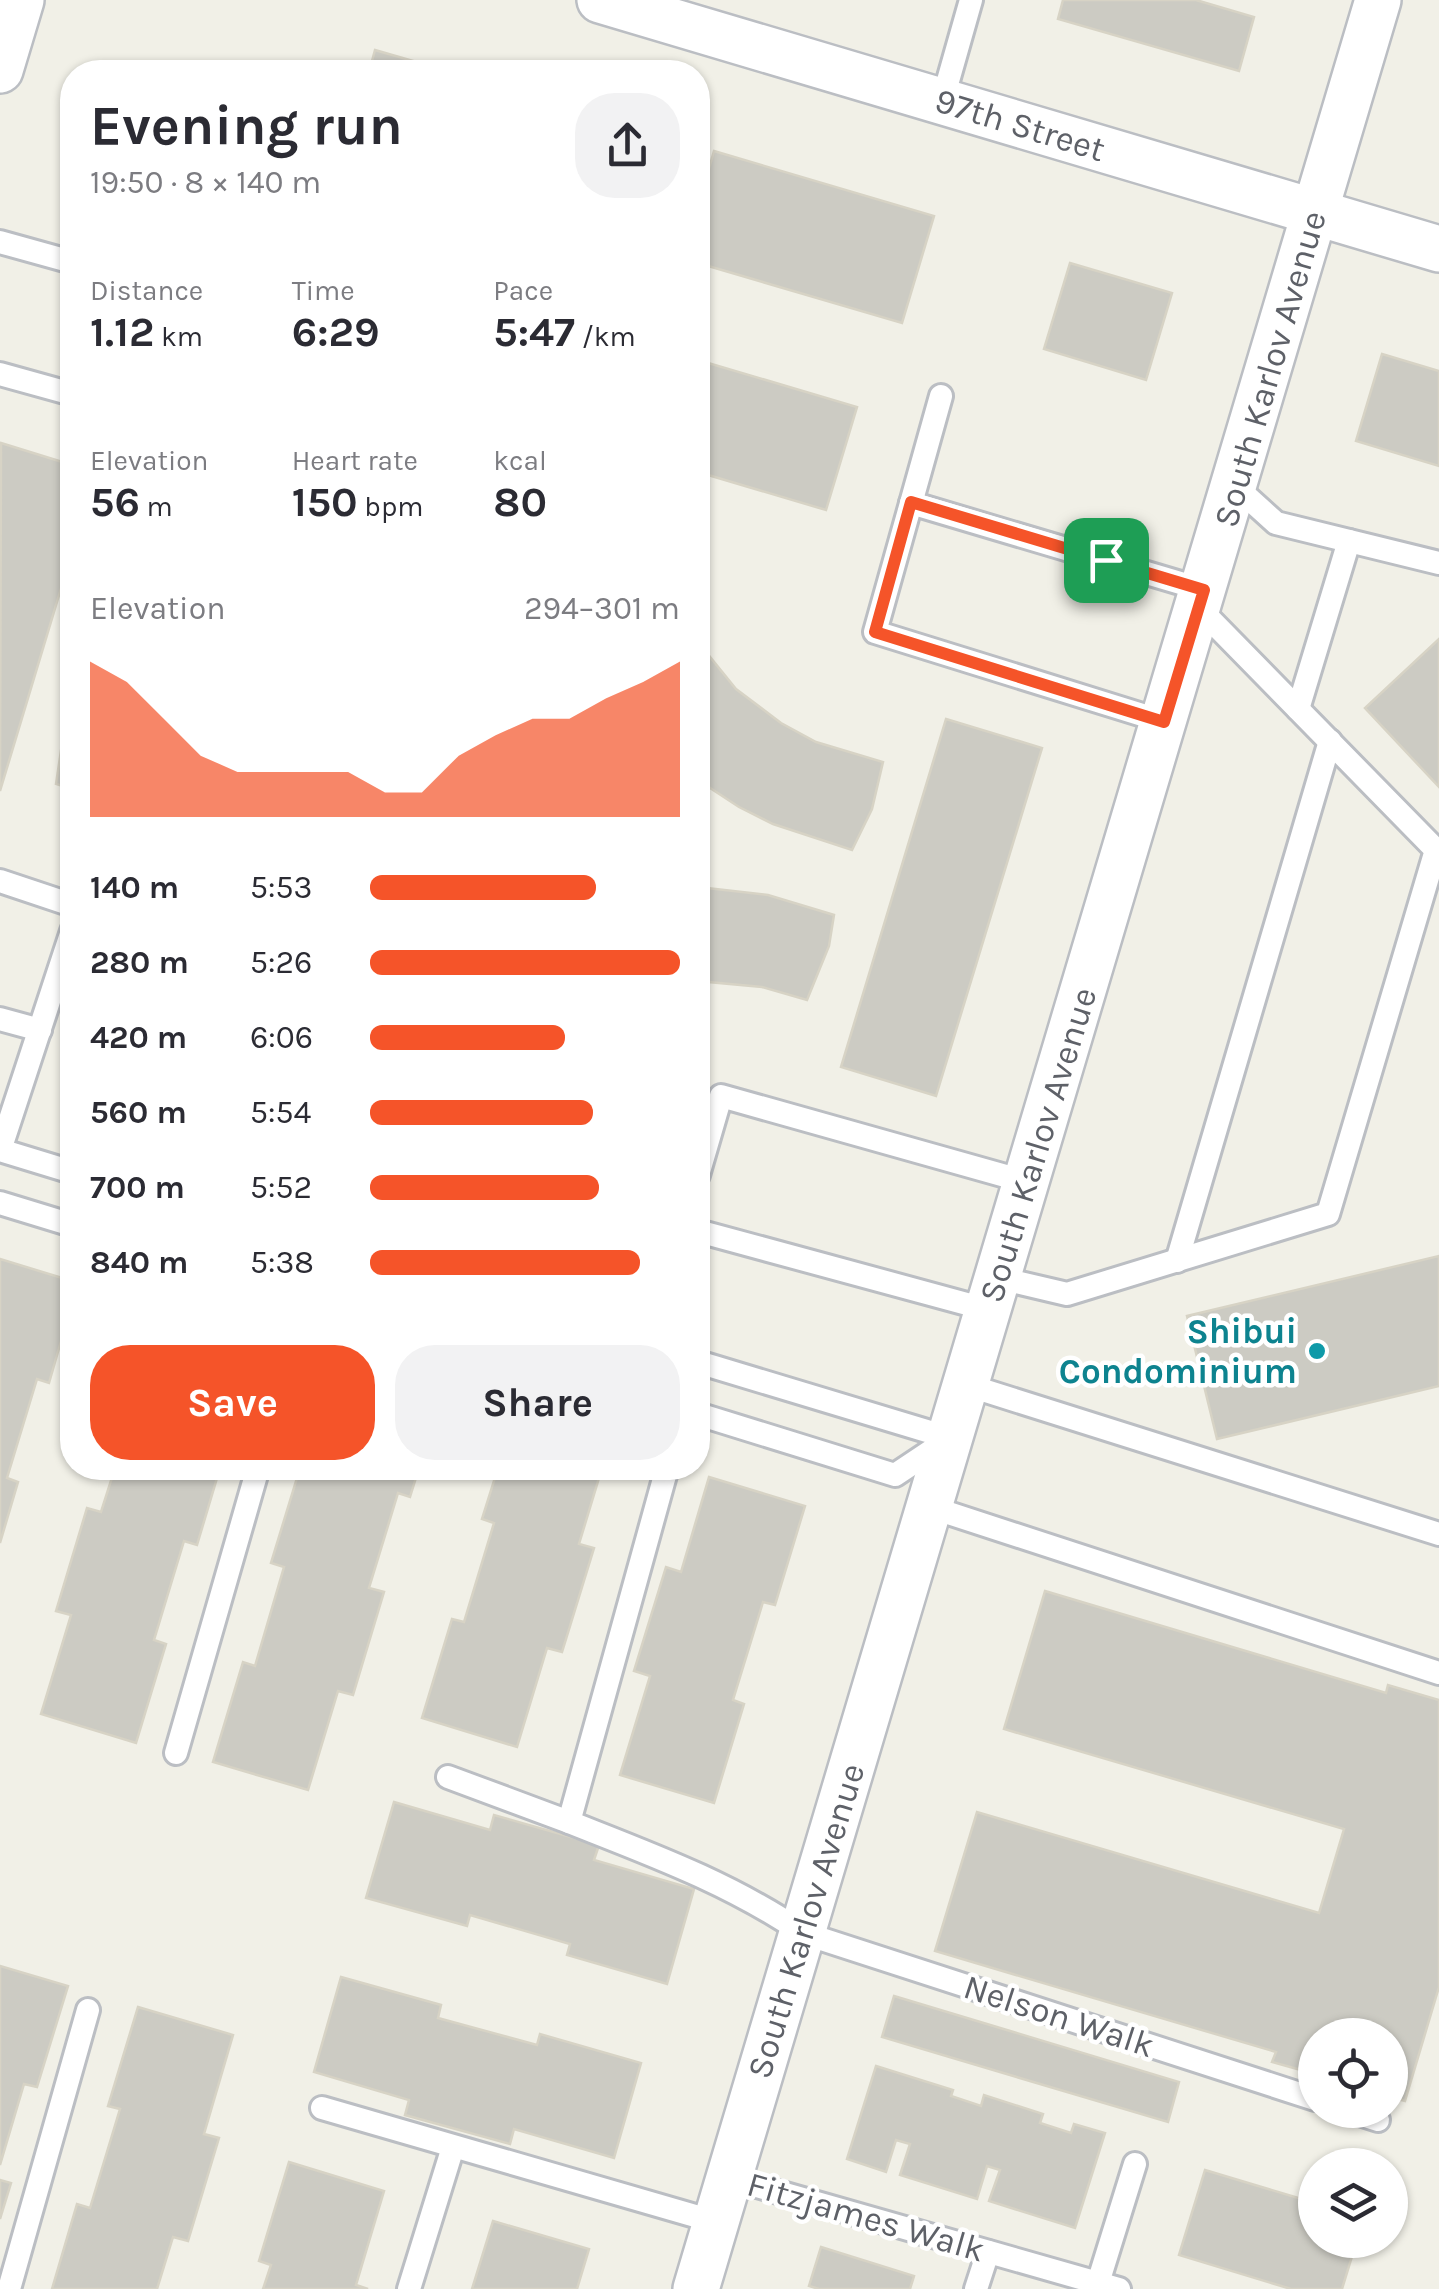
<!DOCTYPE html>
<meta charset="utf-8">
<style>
:root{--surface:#fff;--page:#f2f2f3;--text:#2b2b33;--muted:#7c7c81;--accent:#f55429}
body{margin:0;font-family:Karla,sans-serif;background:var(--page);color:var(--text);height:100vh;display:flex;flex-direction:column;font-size:38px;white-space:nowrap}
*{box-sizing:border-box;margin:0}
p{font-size:32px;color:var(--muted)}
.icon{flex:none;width:55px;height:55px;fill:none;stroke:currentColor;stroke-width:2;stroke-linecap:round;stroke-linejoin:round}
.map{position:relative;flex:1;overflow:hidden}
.panel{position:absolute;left:60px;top:60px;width:650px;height:1420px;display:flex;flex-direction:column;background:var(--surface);border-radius:40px;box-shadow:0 2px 8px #0004}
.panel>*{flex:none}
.buttons{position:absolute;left:1298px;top:2018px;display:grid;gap:20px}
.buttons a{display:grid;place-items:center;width:110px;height:110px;border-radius:50%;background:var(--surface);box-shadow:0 2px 8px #0004;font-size:50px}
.pin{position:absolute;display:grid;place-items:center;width:85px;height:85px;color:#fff;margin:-42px;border-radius:20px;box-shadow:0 5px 15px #0006}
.round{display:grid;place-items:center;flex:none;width:105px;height:105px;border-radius:40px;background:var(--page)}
.summary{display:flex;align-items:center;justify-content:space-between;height:170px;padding:0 30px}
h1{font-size:55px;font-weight:700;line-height:75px}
.stats{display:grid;grid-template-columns:repeat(3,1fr);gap:15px;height:170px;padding:10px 30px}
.stats div{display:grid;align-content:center}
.stats b{font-size:42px;font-weight:700}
.stats small{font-size:28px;font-weight:400}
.stats p{font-size:28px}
.chart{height:280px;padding:20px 30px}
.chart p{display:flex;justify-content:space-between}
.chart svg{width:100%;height:180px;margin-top:10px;fill:var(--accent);opacity:.7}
.action{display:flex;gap:20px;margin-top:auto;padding:20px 30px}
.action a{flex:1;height:115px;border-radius:40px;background:var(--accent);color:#fff;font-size:40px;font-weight:700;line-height:115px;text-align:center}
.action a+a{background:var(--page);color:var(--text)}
ul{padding:0 30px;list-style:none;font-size:32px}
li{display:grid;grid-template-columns:160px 120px 1fr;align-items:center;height:75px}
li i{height:25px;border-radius:12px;background:var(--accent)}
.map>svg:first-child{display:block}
.building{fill:#cccbc3;stroke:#d7d3c5;stroke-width:2.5}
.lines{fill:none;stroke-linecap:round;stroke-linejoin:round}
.service-casing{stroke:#bbbec3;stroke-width:28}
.minor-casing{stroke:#bbbec3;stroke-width:50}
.service{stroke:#fff;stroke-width:22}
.minor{stroke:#fff;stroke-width:45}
.route-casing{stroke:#fff;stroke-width:20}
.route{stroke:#f55429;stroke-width:12}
.culture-dot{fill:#0f9aa8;stroke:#fff;stroke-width:4}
.labels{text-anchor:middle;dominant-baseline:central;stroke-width:9;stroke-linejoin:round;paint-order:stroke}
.street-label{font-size:35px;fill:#5e6168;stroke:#fff}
.culture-label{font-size:35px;font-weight:bold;fill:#0d838f;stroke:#fff;text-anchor:end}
</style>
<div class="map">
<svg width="1439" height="2289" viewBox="0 0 1439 2289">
<rect width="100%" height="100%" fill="#f1f0e7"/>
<g class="building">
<path d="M1063 0H1196L1254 17 1239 71 1058 19Z"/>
<path d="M375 50 451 72H369Z"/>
<path d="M714 151 934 216 902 323 698 263V206Z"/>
<path d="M1070 263 1172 293 1146 380 1044 349Z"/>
<path d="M1382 354 1439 371V466L1356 441Z"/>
<path d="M698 360 857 407 826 510 698 472Z"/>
<path d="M1 443 72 465V552L0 791Z"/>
<path d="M1439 639V787L1365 708Z"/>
<path d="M698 642 736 689 781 723 816 742 883 762 872 809 852 850 773 824 739 807 698 780Z"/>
<path d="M72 717V789L56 784 63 737Z"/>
<path d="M946 719 1042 748 936 1096 841 1067Z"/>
<path d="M707 888 768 895 834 915 829 946 807 1000 762 987 698 981V889Z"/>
<path d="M1439 1256V1386L1217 1439 1187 1316Z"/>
<path d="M0 1259 72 1281V1303L49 1383 37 1379 7 1478 18 1482 0 1543Z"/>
<path d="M115 1468H220L197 1545 184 1541 154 1640 166 1644 136 1743 41 1714 71 1615 56 1611 87 1508 101 1512Z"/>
<path d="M300 1468H419L410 1497 398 1493 369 1588 384 1592 353 1695 338 1691 308 1790 213 1762 243 1662 255 1666 284 1567 271 1563Z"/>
<path d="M498 1468H602L579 1544 594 1548 562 1652 547 1648 517 1747 422 1718 452 1619 464 1622 494 1523 482 1519Z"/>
<path d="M709 1477 805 1506 775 1605 763 1602 733 1700 744 1704 714 1803 620 1775 650 1676 634 1671 666 1567 681 1572Z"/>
<path d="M1045 1591 1386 1693 1388 1685 1439 1700V1987L1405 2101 1390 2097V2035H1315V2074L1272 2062 1276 2052 935 1951 977 1812 1319 1913 1344 1829 1004 1729Z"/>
<path d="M394 1802 490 1830 494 1815 599 1845 594 1860 694 1889 667 1984 567 1955 570 1944 470 1915 467 1926 366 1898Z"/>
<path d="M0 1966 68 1986 37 2087 24 2084 0 2165Z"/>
<path d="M341 1977 441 2005 438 2018 537 2045 540 2034 641 2063 614 2158 514 2129 510 2144 405 2115 409 2100 314 2072Z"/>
<path d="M894 1996 1179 2082 1168 2122 882 2037Z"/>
<path d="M138 2007 233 2035 204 2134 219 2138 188 2241 173 2237 157 2289H52L77 2204 90 2208 120 2109 108 2106Z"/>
<path d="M876 2066 953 2090 951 2096 981 2106 984 2095 1043 2114 1040 2123 1071 2133 1074 2124 1105 2133 1075 2228 989 2201 1000 2170 987 2166 977 2199 900 2175 910 2144 896 2140 886 2172 847 2159Z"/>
<path d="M289 2162 384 2191 356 2285 368 2289H263L271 2265 259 2261Z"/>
<path d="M1205 2170 1315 2203V2240H1357L1342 2289H1291L1179 2255Z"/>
<path d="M0 2180 11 2183 0 2219Z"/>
<path d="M493 2221 589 2249 577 2289H472Z"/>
<path d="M821 2247 914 2276 910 2289H819L809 2286Z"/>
</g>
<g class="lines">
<g class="service-casing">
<g id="service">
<path d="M942 102 971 0"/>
<path d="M0 242 72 262"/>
<path d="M0 374 72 394"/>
<path d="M941 396 875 632 1165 722"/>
<path d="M1235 486 1276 523 1439 563"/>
<path d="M911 503 1204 590"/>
<path d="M1298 709 1349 541"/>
<path d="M0 881 72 905"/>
<path d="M0 1019 40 1030"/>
<path d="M0 1150 72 931"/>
<path d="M0 1150 72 1172"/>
<path d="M698 1175 721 1096 1027 1182"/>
<path d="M0 1203 72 1225"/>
<path d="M698 1231 989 1310"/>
<path d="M1177 1261 1330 741"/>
<path d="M999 1278 1067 1294 1328 1214 1436 850 1199 608"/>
<path d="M698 1362 950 1438"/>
<path d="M967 1385 1439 1534"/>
<path d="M698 1414 895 1475 943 1443"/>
<path d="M667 1468 569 1822C650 1854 730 1883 803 1933L1315 2099"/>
<path d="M930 1507 1439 1673"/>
<path d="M176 1753 258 1468"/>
<path d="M448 1777 569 1822"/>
<path d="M322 2108 716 2222"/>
<path d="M1347 2110 1378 2120"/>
<path d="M729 2178 1119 2289"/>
<path d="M1098 2283 1135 2164"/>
<path d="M9 2289 88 2010"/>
<path d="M409 2289 453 2147"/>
<path d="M976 2289 988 2252"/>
</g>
</g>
<g class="minor-casing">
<g id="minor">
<path d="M600 0 1439 249"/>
<path d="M0 70 21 0"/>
<path d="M696 2289 1378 0"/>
</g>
</g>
<use href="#service" class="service"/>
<use href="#minor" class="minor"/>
</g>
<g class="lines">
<g class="route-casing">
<path id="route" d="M911 502 1204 590 1164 722 875 632Z"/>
</g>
<use href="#route" class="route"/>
</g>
<circle class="culture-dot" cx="1317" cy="1351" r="10"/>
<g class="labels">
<g class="street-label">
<text transform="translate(1020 125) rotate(17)">97th Street</text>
<text transform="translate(1270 369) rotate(-74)">South Karlov Avenue</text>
<text transform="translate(1038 1145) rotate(-73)">South Karlov Avenue</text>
<text transform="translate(806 1921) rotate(-73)">South Karlov Avenue</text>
<text transform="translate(1059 2016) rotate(18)">Nelson Walk</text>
<text transform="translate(866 2217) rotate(16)">Fitzjames Walk</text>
</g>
<g class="culture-label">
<text x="1297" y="1331">Shibui<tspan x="1297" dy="40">Condominium</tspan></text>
</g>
</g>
</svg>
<div class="buttons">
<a><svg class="icon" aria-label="locate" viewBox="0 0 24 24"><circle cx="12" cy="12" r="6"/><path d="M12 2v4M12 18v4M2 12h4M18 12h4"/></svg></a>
<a><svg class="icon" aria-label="layers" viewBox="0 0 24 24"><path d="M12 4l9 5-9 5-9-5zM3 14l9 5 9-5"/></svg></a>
</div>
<div class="pin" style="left:1106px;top:560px;background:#1e9e55"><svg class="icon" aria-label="arrive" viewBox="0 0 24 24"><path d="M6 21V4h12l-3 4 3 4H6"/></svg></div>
<section class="panel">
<div class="summary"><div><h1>Evening run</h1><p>19:50 · 8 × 140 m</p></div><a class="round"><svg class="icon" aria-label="share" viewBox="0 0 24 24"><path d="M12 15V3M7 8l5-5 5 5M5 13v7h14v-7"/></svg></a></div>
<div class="stats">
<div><p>Distance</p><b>1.12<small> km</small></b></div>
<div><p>Time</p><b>6:29</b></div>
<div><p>Pace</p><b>5:47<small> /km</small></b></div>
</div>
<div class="stats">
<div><p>Elevation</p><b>56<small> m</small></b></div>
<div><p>Heart rate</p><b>150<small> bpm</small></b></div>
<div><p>kcal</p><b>80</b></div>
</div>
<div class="chart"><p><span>Elevation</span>294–301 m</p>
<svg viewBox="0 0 160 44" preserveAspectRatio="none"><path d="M0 44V6L10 11L20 20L30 29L40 33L50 33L60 33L70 33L80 38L90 38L100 29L110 24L120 20L130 20L140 15L150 11L160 6V44z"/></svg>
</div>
<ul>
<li><b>140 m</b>5:53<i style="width:73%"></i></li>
<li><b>280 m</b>5:26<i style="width:100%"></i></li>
<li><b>420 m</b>6:06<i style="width:63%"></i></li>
<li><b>560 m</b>5:54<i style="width:72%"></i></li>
<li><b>700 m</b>5:52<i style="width:74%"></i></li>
<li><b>840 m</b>5:38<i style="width:87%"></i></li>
</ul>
<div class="action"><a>Save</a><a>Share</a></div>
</section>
</div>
